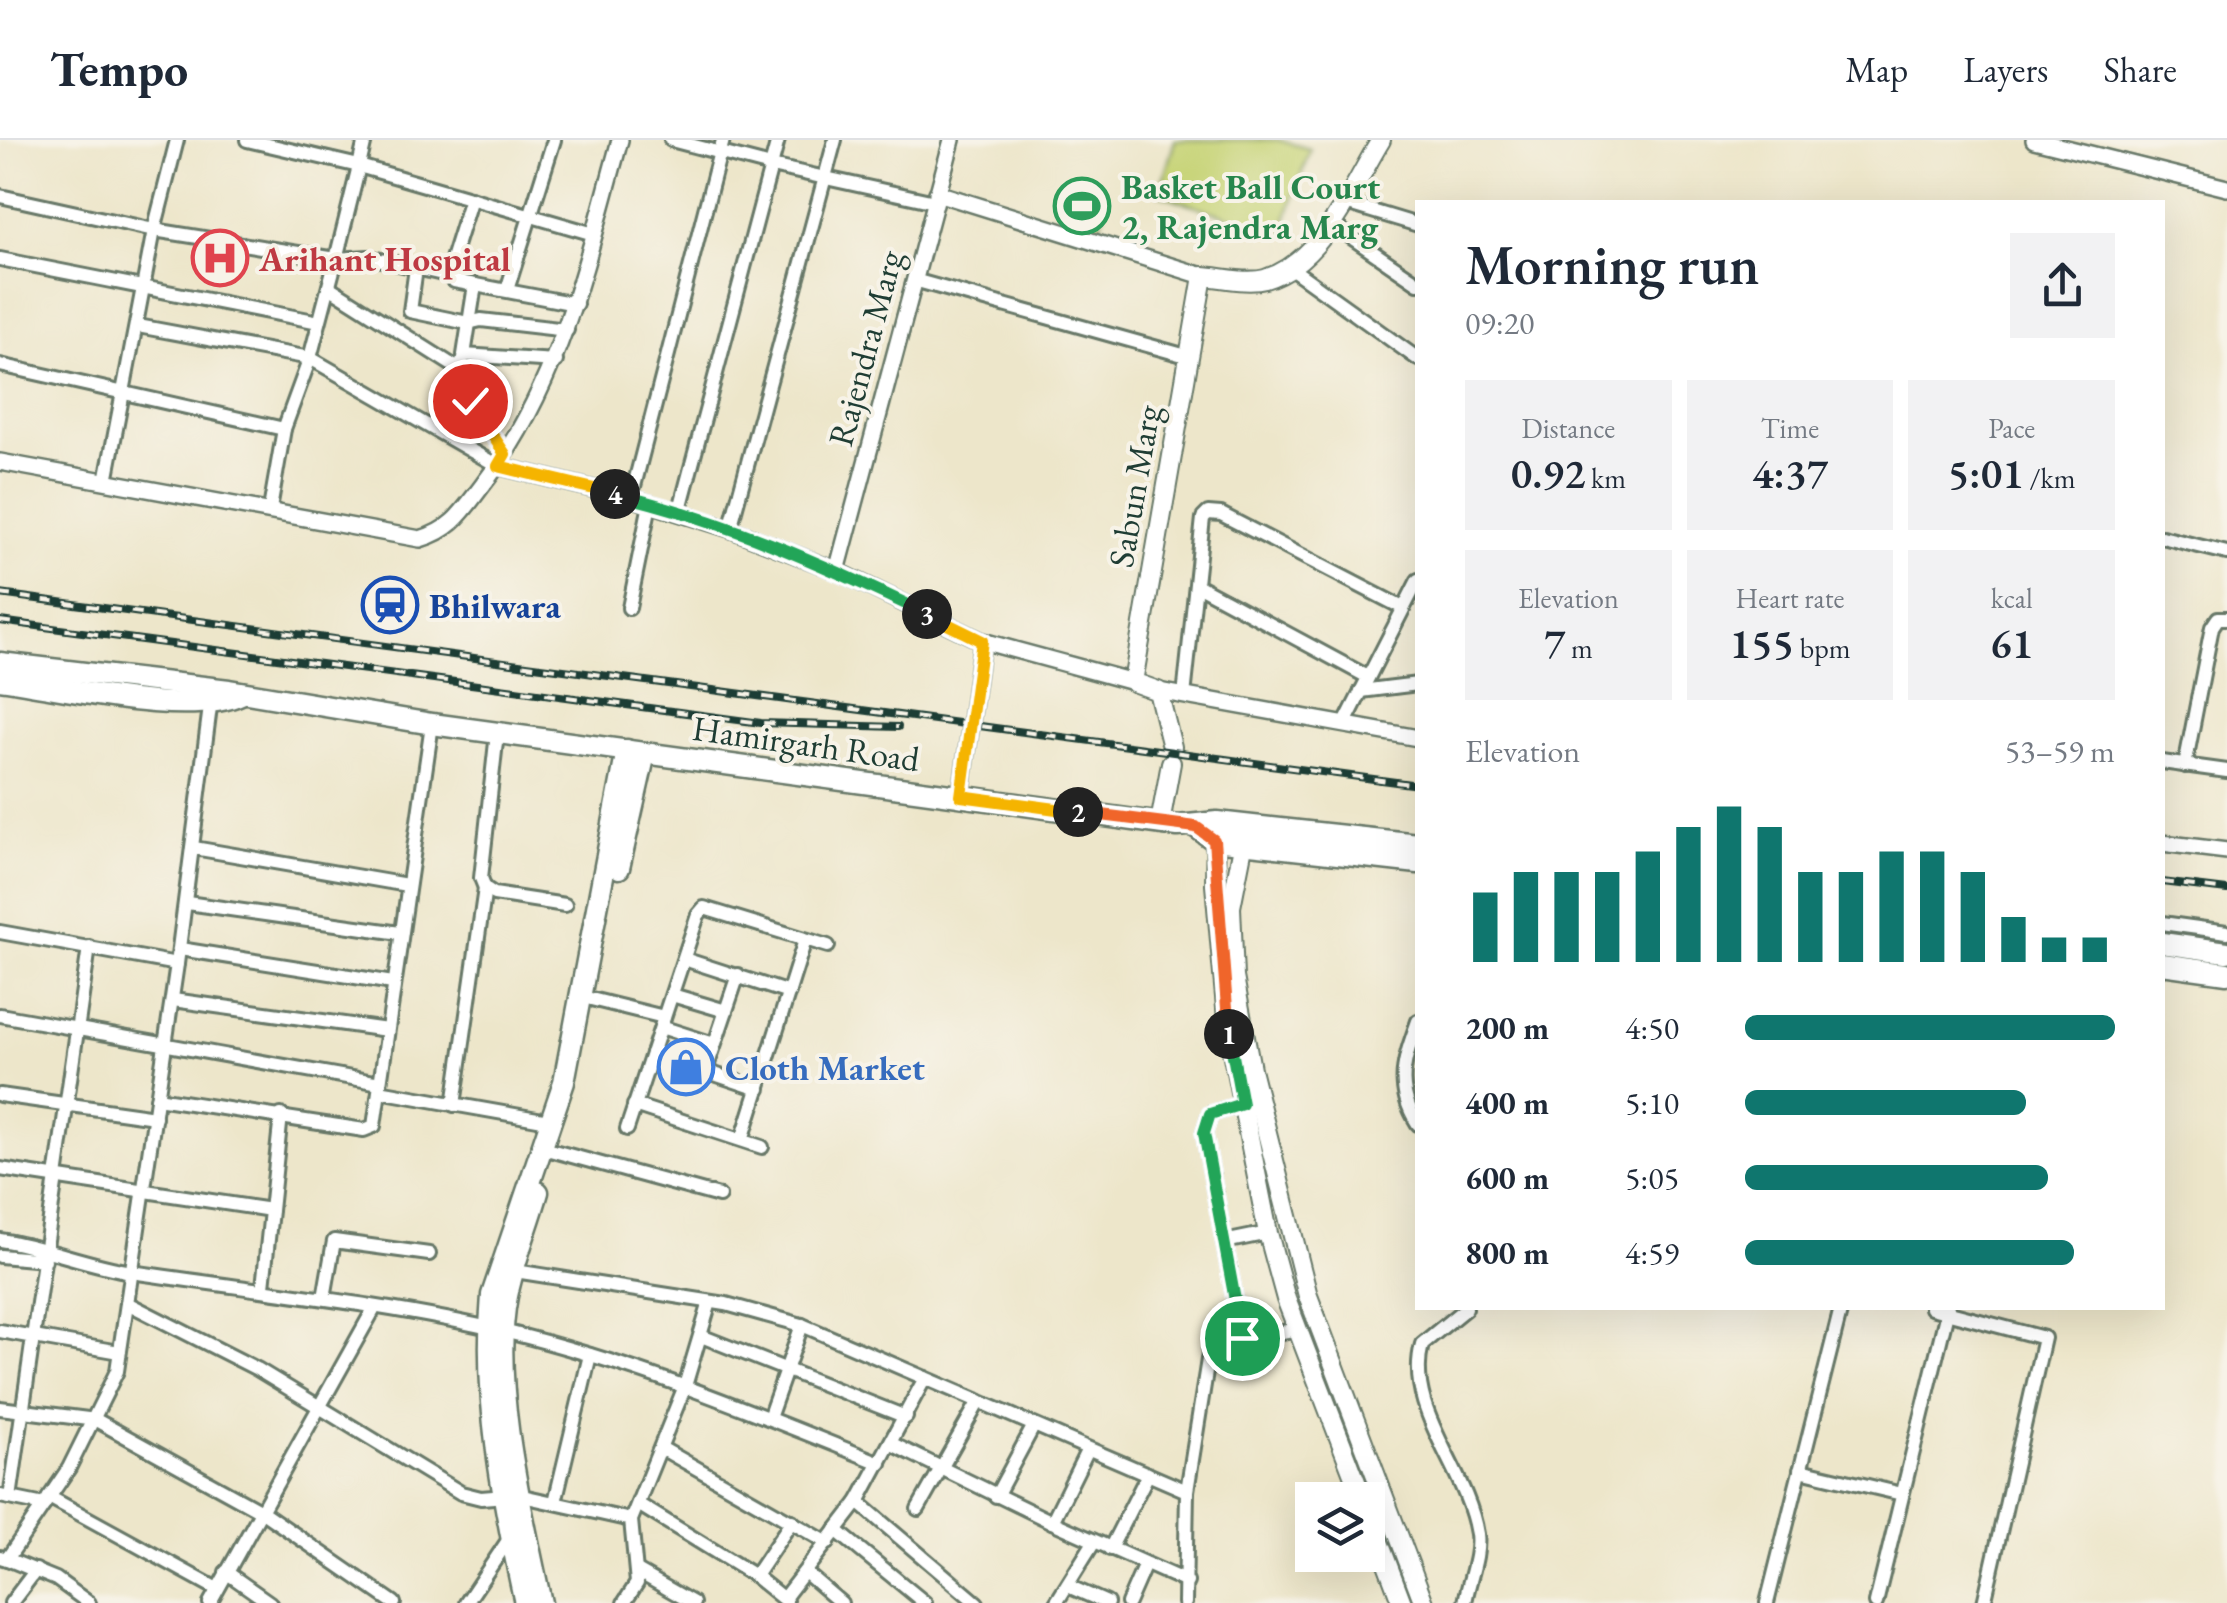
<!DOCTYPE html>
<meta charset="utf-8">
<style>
:root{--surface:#fff;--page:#f2f2f3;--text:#1f2937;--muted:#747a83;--line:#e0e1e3;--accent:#0f766e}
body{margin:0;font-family:"EB Garamond",serif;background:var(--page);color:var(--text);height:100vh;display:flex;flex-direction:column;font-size:38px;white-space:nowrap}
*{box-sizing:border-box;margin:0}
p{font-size:32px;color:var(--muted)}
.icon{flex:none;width:55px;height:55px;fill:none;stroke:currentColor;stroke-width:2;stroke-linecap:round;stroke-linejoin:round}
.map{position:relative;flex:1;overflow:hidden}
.side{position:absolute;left:1415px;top:60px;width:750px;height:1110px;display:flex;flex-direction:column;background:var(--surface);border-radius:0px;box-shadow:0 10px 40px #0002}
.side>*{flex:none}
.tools{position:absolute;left:1295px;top:1342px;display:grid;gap:20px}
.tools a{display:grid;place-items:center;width:90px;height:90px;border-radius:0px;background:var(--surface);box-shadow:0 10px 40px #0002;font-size:50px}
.pin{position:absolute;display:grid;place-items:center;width:85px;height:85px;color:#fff;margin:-42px;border:5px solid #fff;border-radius:50%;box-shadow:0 2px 10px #0007}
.km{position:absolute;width:50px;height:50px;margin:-25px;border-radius:50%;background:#222;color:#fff;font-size:28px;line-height:50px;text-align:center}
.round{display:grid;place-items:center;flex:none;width:105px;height:105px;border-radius:0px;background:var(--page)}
.summary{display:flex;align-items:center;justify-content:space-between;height:170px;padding:0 50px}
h1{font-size:55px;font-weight:600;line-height:75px}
.stats{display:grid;grid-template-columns:repeat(3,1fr);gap:15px;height:170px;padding:10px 50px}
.stats div{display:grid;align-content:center;border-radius:0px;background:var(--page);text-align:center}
.stats b{font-size:42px;font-weight:600}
.stats small{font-size:28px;font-weight:400}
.stats p{font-size:28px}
.chart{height:280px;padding:20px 50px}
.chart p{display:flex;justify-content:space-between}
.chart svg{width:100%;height:180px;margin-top:10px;stroke:var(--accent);stroke-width:6}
ul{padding:0 50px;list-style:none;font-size:32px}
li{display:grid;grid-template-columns:160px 120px 1fr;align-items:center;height:75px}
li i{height:25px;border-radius:12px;background:var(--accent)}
header{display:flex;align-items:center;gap:60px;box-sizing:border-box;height:140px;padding:0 50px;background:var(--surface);border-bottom:2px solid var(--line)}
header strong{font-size:48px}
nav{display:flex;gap:55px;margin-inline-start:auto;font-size:35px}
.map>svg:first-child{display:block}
.grass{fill:#c6d375;stroke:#728854;stroke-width:2.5}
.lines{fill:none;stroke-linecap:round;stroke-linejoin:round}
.minor-casing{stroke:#677868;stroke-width:18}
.tertiary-casing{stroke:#677868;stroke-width:20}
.secondary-casing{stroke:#677868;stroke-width:22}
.primary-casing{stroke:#677868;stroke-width:25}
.minor{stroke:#fff;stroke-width:12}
.tertiary{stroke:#fff;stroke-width:15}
.secondary{stroke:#fff;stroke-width:18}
.primary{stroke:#fff;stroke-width:20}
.rail-casing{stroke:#1f3d34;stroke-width:8}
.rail{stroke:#f7f3e8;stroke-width:4;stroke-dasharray:11;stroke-linecap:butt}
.split-1-casing{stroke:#fff;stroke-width:20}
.split-2-casing{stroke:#fff;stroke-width:20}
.split-3-casing{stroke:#fff;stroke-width:20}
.split-4-casing{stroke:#fff;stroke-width:20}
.split-5-casing{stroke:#fff;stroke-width:20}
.split-1{stroke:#22a559;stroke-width:12}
.split-2{stroke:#f0652b;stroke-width:12}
.split-3{stroke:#f5b400;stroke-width:12}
.split-4{stroke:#22a559;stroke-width:12}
.split-5{stroke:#f5b400;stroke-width:12}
.labels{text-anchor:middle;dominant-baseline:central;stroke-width:8;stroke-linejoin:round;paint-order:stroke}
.leisure-label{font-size:35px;font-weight:bold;fill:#27864d;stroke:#f7f3e8;text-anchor:start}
.health-label{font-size:35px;font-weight:bold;fill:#be3a42;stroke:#f7f3e8;text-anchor:start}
.street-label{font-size:35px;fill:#1f3d34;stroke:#f7f3e8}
.transit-label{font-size:35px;font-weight:bold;fill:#164399;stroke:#f7f3e8;text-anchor:start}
.shop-label{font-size:35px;font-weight:bold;fill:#366cbe;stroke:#f7f3e8;text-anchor:start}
</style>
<header>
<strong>Tempo</strong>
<nav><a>Map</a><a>Layers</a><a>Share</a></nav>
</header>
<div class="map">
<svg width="2227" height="1463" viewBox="0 0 2227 1463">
<rect width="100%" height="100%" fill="#f7f3e8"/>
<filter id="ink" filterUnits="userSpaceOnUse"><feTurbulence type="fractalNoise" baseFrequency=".01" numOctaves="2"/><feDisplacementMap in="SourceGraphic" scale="20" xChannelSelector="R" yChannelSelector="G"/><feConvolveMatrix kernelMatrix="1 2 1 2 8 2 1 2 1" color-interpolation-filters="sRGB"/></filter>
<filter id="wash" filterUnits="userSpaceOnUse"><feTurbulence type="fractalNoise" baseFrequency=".0048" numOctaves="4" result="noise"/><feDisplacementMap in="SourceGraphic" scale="40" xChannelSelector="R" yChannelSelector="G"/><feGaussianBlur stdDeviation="2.25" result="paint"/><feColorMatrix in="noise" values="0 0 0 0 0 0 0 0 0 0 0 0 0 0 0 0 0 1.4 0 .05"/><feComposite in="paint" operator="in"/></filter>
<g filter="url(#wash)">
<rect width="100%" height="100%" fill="#ede6ca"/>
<g class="grass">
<path d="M1175 0H1278L1310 9 1281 94 1159 54Z"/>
<path d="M1062 49 1107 60 1101 85 1056 71Z"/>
</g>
</g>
<g filter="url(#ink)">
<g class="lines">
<g class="minor-casing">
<g id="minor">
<path d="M365 0 359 26 594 94"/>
<path d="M671 0 771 26 778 0"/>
<path d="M0 56 154 90 336 119 359 26 247 0"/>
<path d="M1342 62 1418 85"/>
<path d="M1332 84 1418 143"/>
<path d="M0 119 319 182"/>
<path d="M416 128 410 171 468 183 481 180 567 190"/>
<path d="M1291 128 1418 219"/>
<path d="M447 135 454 141 576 164"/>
<path d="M914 140 1190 217"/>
<path d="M475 145 464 215 556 221"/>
<path d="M329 147 460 230"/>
<path d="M507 150 554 0"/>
<path d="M138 186 310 218 498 326"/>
<path d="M462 222 454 252 476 269 505 314"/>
<path d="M0 225 284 289 310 218 336 119 368 117 447 135 471 58"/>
<path d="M106 341 154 90 177 0"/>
<path d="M631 358 723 0"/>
<path d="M270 369 284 289"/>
<path d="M679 373 771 26 935 62"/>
<path d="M730 389 835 0"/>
<path d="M2162 397 2227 413"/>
<path d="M1197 445 1368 537"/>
<path d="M629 468 650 364"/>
<path d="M1361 551 1418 544"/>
<path d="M1184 556 1203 378 1208 373 1221 374 1403 468"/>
<path d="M1344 585 1418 440"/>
<path d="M497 593 481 738 485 748 494 754 565 765"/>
<path d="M2162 622 2227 631"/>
<path d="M2185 626 2212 487 2218 478H2227"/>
<path d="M194 708 407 745"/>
<path d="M187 763 400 793"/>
<path d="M2162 783 2227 792"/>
<path d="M0 792 177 824 211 559"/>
<path d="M180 809 393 843"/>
<path d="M684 819 789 853"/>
<path d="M672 855 726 871"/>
<path d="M591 859 664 877"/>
<path d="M173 860 387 890"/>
<path d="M0 875 380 943"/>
<path d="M1418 881C1404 920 1394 947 1418 984"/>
<path d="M661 887 714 904"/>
<path d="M652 913 759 949"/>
<path d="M706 930 738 835"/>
<path d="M379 951 549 981"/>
<path d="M0 955 155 977"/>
<path d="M157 958 364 990 374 986 432 584"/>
<path d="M454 965 485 748"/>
<path d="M634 965 762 1007"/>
<path d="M627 989 698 775 704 768 828 806"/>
<path d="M742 1000 805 800"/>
<path d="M550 1010 719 1056"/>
<path d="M0 1029 271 1070"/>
<path d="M0 1100C45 1107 87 1125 132 1132 258 1151 384 1163 507 1192 636 1223 758 1274 880 1323"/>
<path d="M1224 1102 1268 1093"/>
<path d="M0 1116 45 1120"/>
<path d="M515 1131 726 1164 802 1185 1187 1351"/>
<path d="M263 1147 281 975"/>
<path d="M324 1158 334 1101 429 1114"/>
<path d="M127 1163 257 1229 461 1353 481 1358 518 1355 631 1380"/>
<path d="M1931 1168 2044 1198 1984 1463"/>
<path d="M0 1191 119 1212"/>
<path d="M701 1196 906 1277"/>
<path d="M1242 1198 1204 993 1210 974 1242 964"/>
<path d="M0 1268 96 1280 261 1371 394 1463"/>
<path d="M769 1278 802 1185"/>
<path d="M892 1304 1052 1382 1187 1442"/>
<path d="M661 1308 828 1403"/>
<path d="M1800 1330 1902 1354"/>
<path d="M0 1356 44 1365"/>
<path d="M996 1356 1033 1287"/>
<path d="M49 1357 217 1449"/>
<path d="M10 1358 89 807"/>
<path d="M555 1362 590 1215"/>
<path d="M858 1362 977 1463"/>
<path d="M638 1364 755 1436 786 1461"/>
<path d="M918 1369 979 1261"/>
<path d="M1052 1382 1088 1309"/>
<path d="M836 1390 925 1463"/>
<path d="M1110 1409 1148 1334"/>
<path d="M0 1417 7 1419 69 1328 117 1231 177 824"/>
<path d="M7 1419 56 1439 89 1463"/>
<path d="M637 1431 693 1463"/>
<path d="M226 1432 270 1463"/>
<path d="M806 1433 841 1463"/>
<path d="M755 1436 792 1381"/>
<path d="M1068 1446 1107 1463"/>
<path d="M784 1458 858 1362 925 1238"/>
<path d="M11 1463 36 1430"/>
<path d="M210 1463 375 1167"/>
<path d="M466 1463 513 1393"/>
<path d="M624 1463 637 1443 631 1380 685 1246 710 1162"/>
<path d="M1056 1463 1094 1402"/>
<path d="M1128 1463 1145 1424"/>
<path d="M1185 1463 1187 1351 1210 1207 1297 1189"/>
<path d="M1465 1463C1468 1441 1480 1417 1477 1394 1467 1329 1404 1270 1422 1204L1466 1168"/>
<path d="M1767 1463 1841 1168"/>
<path d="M1876 1463 1948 1168"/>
</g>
</g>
<g class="tertiary-casing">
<g id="tertiary">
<path d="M2034 0 2227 48"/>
<path d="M937 53 1203 136"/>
<path d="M0 322 420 399C452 390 463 371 482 346 561 244 586 122 620 0"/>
<path d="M498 326 631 358 730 389 837 431 982 501 1133 542"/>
<path d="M837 431 952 0"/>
<path d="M1158 551 1418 598"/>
<path d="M961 656 982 501"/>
<path d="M2162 703 2227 711"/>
</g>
</g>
<g class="secondary-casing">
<g id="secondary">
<path d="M1172 607 1158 551 1133 542 1203 136C1221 137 1247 144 1265 139 1323 122 1352 47 1381 0"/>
<path d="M1160 683 1171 623"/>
<path d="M1216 687 1215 745 1228 891 1268 1093 1286 1159 1363 1360"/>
<path d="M1246 691 1231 767 1234 837 1251 929 1308 1156 1424 1463"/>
<path d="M1368 1373 1402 1463"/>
</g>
</g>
<g class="primary-casing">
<g id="primary">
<path d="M0 523 229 550 432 584 1178 686 1217 682 1418 704"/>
<path d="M0 539C60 547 189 579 241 554"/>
<path d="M1196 687 1214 700 1418 723"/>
<path d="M619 728 645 613"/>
<path d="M2162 803 2227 812"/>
<path d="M2162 824 2227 833"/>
<path d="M538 1052C528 1087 514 1121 507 1156 490 1242 523 1377 541 1463"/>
<path d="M525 1463C503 1362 483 1259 492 1155L564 942 627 610"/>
</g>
</g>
<use href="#minor" class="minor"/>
<use href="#tertiary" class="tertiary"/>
<use href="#secondary" class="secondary"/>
<use href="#primary" class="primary"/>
<g class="rail-casing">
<g id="rail">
<path d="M0 454 1418 645"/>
<path d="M0 481 761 583 898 587"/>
<path d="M2162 742 2227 750"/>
</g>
</g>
<use href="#rail" class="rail"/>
</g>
</g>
<g class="lines" filter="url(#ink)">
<g class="split-1-casing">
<path id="split-1" d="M1229 894 1242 964 1210 974 1204 993 1242 1198"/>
</g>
<g class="split-2-casing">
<path id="split-2" d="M1078 672 1196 687 1214 700 1229 894"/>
</g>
<g class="split-3-casing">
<path id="split-3" d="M927 474 982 501 961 656 1078 672"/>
</g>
<g class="split-4-casing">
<path id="split-4" d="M615 354C723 379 827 426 927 474"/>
</g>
<g class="split-5-casing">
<path id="split-5" d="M470 261 505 314 498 326 615 354"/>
</g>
<use href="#split-1" class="split-1"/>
<use href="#split-2" class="split-2"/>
<use href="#split-3" class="split-3"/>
<use href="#split-4" class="split-4"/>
<use href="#split-5" class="split-5"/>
</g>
<defs>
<g id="stadium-ring" transform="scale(2.875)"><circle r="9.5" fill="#f7f3e8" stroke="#2e9e5b" stroke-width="1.5"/><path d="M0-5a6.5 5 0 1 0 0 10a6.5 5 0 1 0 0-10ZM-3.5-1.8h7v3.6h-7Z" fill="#2e9e5b"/></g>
<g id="hospital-ring" transform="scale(2.875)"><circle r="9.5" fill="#f7f3e8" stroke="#e0444e" stroke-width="1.5"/><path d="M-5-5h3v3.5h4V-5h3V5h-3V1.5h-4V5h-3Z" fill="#e0444e"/></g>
<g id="station-ring" transform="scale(2.875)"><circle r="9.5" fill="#f7f3e8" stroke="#1a4fb4" stroke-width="1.5"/><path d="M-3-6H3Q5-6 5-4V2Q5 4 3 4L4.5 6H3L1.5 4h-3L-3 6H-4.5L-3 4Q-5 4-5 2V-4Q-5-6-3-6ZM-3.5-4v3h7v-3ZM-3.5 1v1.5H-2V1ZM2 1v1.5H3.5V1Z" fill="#1a4fb4"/></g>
<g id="shop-ring" transform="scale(2.875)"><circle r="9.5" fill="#f7f3e8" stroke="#3f7fe0" stroke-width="1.5"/><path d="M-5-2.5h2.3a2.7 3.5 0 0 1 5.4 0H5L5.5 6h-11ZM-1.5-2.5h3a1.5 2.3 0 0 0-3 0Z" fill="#3f7fe0"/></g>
</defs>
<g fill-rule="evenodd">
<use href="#stadium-ring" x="1082" y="66"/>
<use href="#hospital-ring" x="220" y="118"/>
<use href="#station-ring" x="390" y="465"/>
<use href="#shop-ring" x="686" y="927"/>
</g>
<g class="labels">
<g class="leisure-label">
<text x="1121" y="46">Basket Ball Court<tspan x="1121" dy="40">2, Rajendra Marg</tspan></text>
</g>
<g class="health-label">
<text x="259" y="118">Arihant Hospital</text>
</g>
<g class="street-label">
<text transform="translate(865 208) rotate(-75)">Rajendra Marg</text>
<text transform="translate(1134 346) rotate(-80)">Sabun Marg</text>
<text transform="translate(806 603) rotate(8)">Hamirgarh Road</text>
</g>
<g class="transit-label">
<text x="429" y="465">Bhilwara</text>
</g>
<g class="shop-label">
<text x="725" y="927">Cloth Market</text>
</g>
</g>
</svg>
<div class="tools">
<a><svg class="icon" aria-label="layers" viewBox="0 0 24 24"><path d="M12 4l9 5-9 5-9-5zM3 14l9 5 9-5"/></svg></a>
</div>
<div class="pin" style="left:1242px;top:1198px;background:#1e9e55"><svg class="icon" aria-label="arrive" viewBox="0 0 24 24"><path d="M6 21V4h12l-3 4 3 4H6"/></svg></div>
<div class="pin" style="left:470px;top:261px;background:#d93025"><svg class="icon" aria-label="check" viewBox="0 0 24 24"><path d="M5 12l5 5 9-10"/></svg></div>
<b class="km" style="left:1229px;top:894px">1</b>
<b class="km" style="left:1078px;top:672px">2</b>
<b class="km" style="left:927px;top:474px">3</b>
<b class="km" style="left:615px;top:354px">4</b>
<section class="side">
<div class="summary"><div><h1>Morning run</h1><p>09:20</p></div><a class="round"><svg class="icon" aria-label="share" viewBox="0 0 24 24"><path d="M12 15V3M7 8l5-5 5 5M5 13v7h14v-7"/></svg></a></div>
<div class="stats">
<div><p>Distance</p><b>0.92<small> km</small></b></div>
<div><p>Time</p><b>4:37</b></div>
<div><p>Pace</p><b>5:01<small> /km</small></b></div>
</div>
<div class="stats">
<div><p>Elevation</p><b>7<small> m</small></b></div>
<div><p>Heart rate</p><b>155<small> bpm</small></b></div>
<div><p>kcal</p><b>61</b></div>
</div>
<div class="chart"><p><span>Elevation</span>53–59 m</p>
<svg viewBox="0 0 160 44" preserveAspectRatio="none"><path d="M5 44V27M15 44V22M25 44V22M35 44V22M45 44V17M55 44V11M65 44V6M75 44V11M85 44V22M95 44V22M105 44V17M115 44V17M125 44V22M135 44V33M145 44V38M155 44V38"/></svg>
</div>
<ul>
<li><b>200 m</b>4:50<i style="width:100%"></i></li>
<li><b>400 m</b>5:10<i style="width:76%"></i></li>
<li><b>600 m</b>5:05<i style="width:82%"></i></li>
<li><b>800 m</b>4:59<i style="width:89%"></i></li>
</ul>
</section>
</div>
